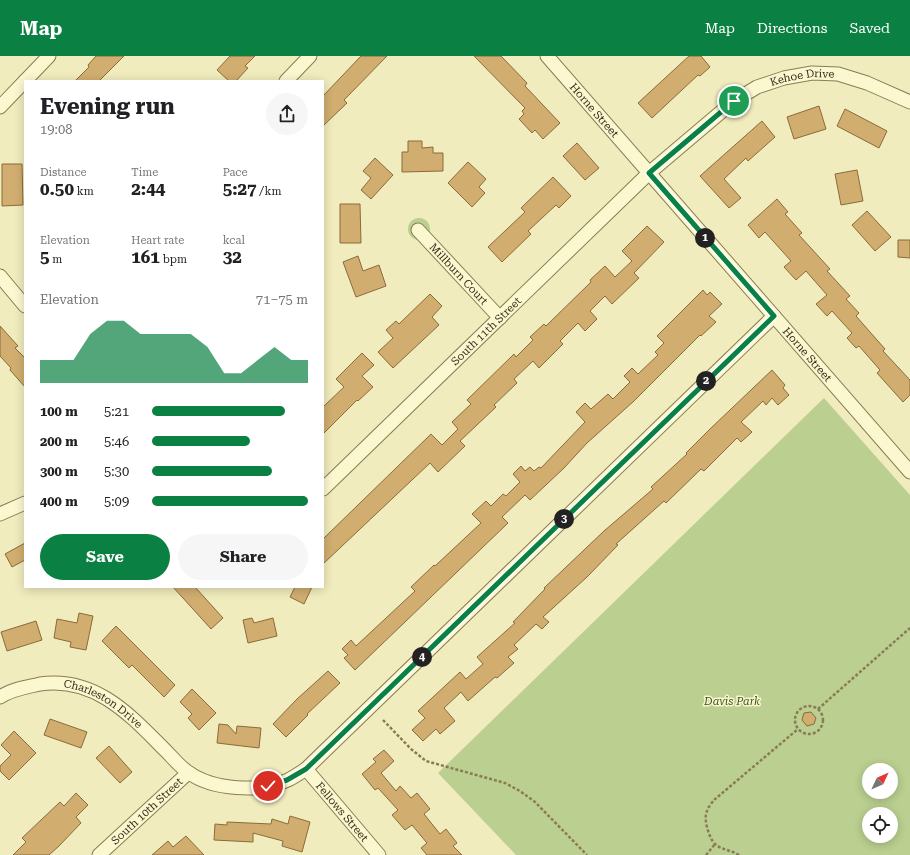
<!DOCTYPE html>
<meta charset="utf-8">
<style>
:root{--surface:#fff;--page:#f6f6f6;--text:#202124;--muted:#757577;--accent:#0b8043}
body{margin:0;font-family:"Roboto Serif",serif;background:var(--page);color:var(--text);height:100vh;display:flex;flex-direction:column;font-size:15px;white-space:nowrap}
*{box-sizing:border-box;margin:0}
p{font-size:13px;color:var(--muted)}
.icon{flex:none;width:22px;height:22px;fill:none;stroke:currentColor;stroke-width:2;stroke-linecap:round;stroke-linejoin:round}
.map{position:relative;flex:1;overflow:hidden}
.side{position:absolute;left:24px;top:24px;width:300px;height:508px;display:flex;flex-direction:column;background:var(--surface);border-radius:0px;box-shadow:0 2px 10px #0003}
.side>*{flex:none}
.needle{width:26px;rotate:46deg}
.controls{position:absolute;left:862px;top:707px;display:grid;gap:8px}
.controls a{display:grid;place-items:center;width:36px;height:36px;border-radius:50%;background:var(--surface);box-shadow:0 2px 10px #0003;font-size:20px}
.pin{position:absolute;display:grid;place-items:center;width:34px;height:34px;color:#fff;margin:-17px;border:2px solid #fff;border-radius:50%;box-shadow:0 1px 4px #0007}
.km{position:absolute;width:20px;height:20px;margin:-10px;border-radius:50%;background:#222;color:#fff;font-size:11px;line-height:20px;text-align:center}
.round{display:grid;place-items:center;flex:none;width:42px;height:42px;border-radius:21px;background:var(--page)}
.head{display:flex;align-items:center;justify-content:space-between;height:68px;padding:0 16px}
h1{font-size:22px;font-weight:700;line-height:30px}
.figures{display:grid;grid-template-columns:repeat(3,1fr);gap:6px;height:68px;padding:4px 16px}
.figures div{display:grid;align-content:center}
.figures b{font-size:17px;font-weight:700}
.figures small{font-size:11px;font-weight:400}
.figures p{font-size:11px}
.chart{height:112px;padding:8px 16px}
.chart p{display:flex;justify-content:space-between}
.chart svg{width:100%;height:72px;margin-top:4px;fill:var(--accent);opacity:.7}
.primary-button{display:flex;gap:8px;margin-top:auto;padding:8px 16px}
.primary-button a{flex:1;height:46px;border-radius:24px;background:var(--accent);color:#fff;font-size:16px;font-weight:700;line-height:46px;text-align:center}
.primary-button a+a{background:var(--page);color:var(--text)}
ul{padding:0 16px;list-style:none;font-size:13px}
li{display:grid;grid-template-columns:64px 48px 1fr;align-items:center;height:30px}
li i{height:10px;border-radius:5px;background:var(--accent)}
header{display:flex;align-items:center;gap:24px;box-sizing:border-box;height:56px;padding:0 20px;background:var(--accent);color:#fff}
header strong{font-size:19px}
nav{display:flex;gap:22px;margin-inline-start:auto;font-size:14px}
.map>svg:first-child{display:block}
.green{fill:#bacf90;fill-rule:evenodd}
.building{fill:#d1ae70;stroke:#8a6b39}
.lines{fill:none;stroke-linecap:round;stroke-linejoin:round}
.minor-casing{stroke:#897c55;stroke-width:15}
.path{stroke:#897c55;stroke-width:2.5;stroke-dasharray:3 2;stroke-linecap:butt}
.minor{stroke:#fbf8d0;stroke-width:13}
.route-casing{stroke:#fff;stroke-width:8}
.route{stroke:#0b8043;stroke-width:5}
.labels{text-anchor:middle;dominant-baseline:central;stroke-width:3;stroke-linejoin:round;paint-order:stroke}
.street-label{font-size:11px;fill:#382f1b;stroke:#f8f5cd}
.park-label{font-size:11px;font-style:italic;fill:#3c5520;stroke:#f8f5cd}
</style>
<header>
<strong>Map</strong>
<nav><a>Map</a><a>Directions</a><a>Saved</a></nav>
</header>
<div class="map">
<svg width="910" height="799" viewBox="0 0 910 799">
<rect width="100%" height="100%" fill="#f1ecbd"/>
<g class="green">
<circle cx="419" cy="173" r="11"/>
<path d="M824 342 910 439V799H516L438 717ZM869 714H891V736H869ZM869 758H891V780H869Z"/>
</g>
<g class="building">
<path d="M96 0H124L99 25H75L89 11 88 9Z"/>
<path d="M230 0H255L245 10 248 12 236 25H229L217 14Z"/>
<path d="M361 0H387L344 44 347 47 323 70V40Z"/>
<path d="M474 0H501L527 27 525 30 560 67 543 83 535 74 532 77 519 63 524 58 522 55 525 52Z"/>
<path d="M689 0H701L710 11 700 20 698 19 652 62 638 47Z"/>
<path d="M819 50 826 73 794 83 787 61Z"/>
<path d="M845 53 887 75 879 92 837 70Z"/>
<path d="M762 65 775 81 748 105 746 102 724 123 741 142 729 152 700 120Z"/>
<path d="M408 85H422V92L433 91V97H443V115L402 116V96H408Z"/>
<path d="M577 87 599 112 585 124 563 100Z"/>
<path d="M375 102 393 119 371 143 361 134 371 122 363 115Z"/>
<path d="M468 106 486 123 479 131 485 137 472 151 448 127Z"/>
<path d="M2 108H22L23 149 2 150Z"/>
<path d="M857 114 863 145 841 149 835 118Z"/>
<path d="M553 121 571 140 559 152 556 149 528 175 531 178 502 206 488 191 525 156 521 152Z"/>
<path d="M777 143 788 156 785 158 802 177 799 179 830 213 827 215 850 240 846 243 859 257 856 260 885 293 883 295 910 324V339L903 346 877 317 880 314 859 290 856 292 847 282 852 277 832 255 827 260 816 248 827 239 806 215 796 224 784 211 791 205 765 176 759 182 748 169Z"/>
<path d="M340 148H360L361 187H340Z"/>
<path d="M867 155 891 181 875 195 852 169Z"/>
<path d="M647 170 664 186 634 217 639 222 612 248 605 240 590 255 597 263 585 275 578 267 560 285 563 288 539 312 533 305 514 323 517 327 494 349 496 351 460 385 465 390 438 416 430 407 323 508V483L431 378 442 389 458 373 452 366 471 348 467 344 514 298 516 301 533 284 530 281 544 268 546 270 591 226 590 224 605 210 615 221 632 205 622 195Z"/>
<path d="M898 184H910V202L898 201Z"/>
<path d="M358 200 363 215 379 209 386 230 356 241 343 206Z"/>
<path d="M703 234 707 239 710 236 722 248 709 260 716 266 701 280 700 279 634 345 587 387 564 412 530 444 525 439 502 461 508 467 355 614 344 602 348 599 342 593 351 584 356 590 415 535 411 531 434 509 435 510 481 467 472 458 486 445 491 450 503 438 506 440 520 426 513 418 521 410 525 415 530 411 534 415 539 411 541 412 585 366 576 356 585 347 591 353 608 338 613 343 630 326 624 320 632 312 638 318 658 299 655 296 664 287 657 280Z"/>
<path d="M430 238 442 250 432 261 439 269 393 312 378 296 393 282 386 274 396 265 399 268Z"/>
<path d="M0 270 18 290 15 292 25 302V331L10 314 11 312 0 300Z"/>
<path d="M362 297 374 309 362 320 373 331 358 345 357 344 323 378V351L344 331 336 323Z"/>
<path d="M772 314 785 329 783 332 789 339 778 349 772 342 766 349 763 345 741 366 752 376 741 386 737 382 704 415 701 413 666 447 664 445 616 488 618 489 587 521 543 561 549 566 542 573 536 568 514 589 518 593 508 601 514 607 497 622 495 621 468 645 461 636 444 652 455 665 440 678 436 673 423 685 412 674 425 662 418 655 460 616 466 623 483 608 477 601 515 567 513 566 545 533 544 532 604 475 653 433 651 431 687 398 686 397 710 373Z"/>
<path d="M25 487V504L12 511 5 498Z"/>
<path d="M173 531H195L223 562 211 573Z"/>
<path d="M295 531H312L304 548 290 541Z"/>
<path d="M79 557 93 560 86 594 70 591 71 586 54 582 57 563 77 567Z"/>
<path d="M252 562 254 567 273 562 277 580 248 587 243 564Z"/>
<path d="M36 565 42 584 7 595 1 576Z"/>
<path d="M116 570 175 629 164 641 132 609 129 612 102 585Z"/>
<path d="M328 615 340 627 307 658 308 659 286 681 273 668 297 643Z"/>
<path d="M192 633 216 657 199 674 188 662 192 658 180 646Z"/>
<path d="M811 656 816 662 814 668 807 670 802 664 804 657Z"/>
<path d="M50 663 87 676 81 692 44 679Z"/>
<path d="M219 668 228 669 236 678 237 670 261 672 259 692 217 687Z"/>
<path d="M14 675 36 697 9 724 0 715V710L11 699 1 689Z"/>
<path d="M109 690 132 716 120 727 96 702Z"/>
<path d="M384 694 394 705 381 717 396 735 400 730 411 742 417 737 430 753 424 758 440 778 446 773 457 787 453 790 462 799H427L421 792 427 787 412 769 405 774 392 759 398 754 378 732 375 734 362 718 376 706 373 703Z"/>
<path d="M76 737 88 749 76 761 81 767 59 790 49 799H13L26 786 22 782 60 746 64 750Z"/>
<path d="M290 760 310 766 302 796 282 790 283 785 253 777V786L214 784 215 768 227 769V766L271 768 272 763 288 768Z"/>
<path d="M186 780 204 799H152L168 785 173 791Z"/>
</g>
<g class="lines">
<g class="minor-casing">
<g id="minor">
<path id="s1" d="M547 0 910 416"/>
<path d="M25 25 49 0"/>
<path d="M286 25 310 0"/>
<path d="M0 51 25 25"/>
<path id="s2" d="M418 174 500 262"/>
<path d="M0 220 25 250"/>
<path id="s3" d="M323 433 649 117 734 45 757 31 784 22 812 17 838 18 867 27 910 46"/>
<path d="M0 458 25 447"/>
<path id="s4" d="M0 641C12 633 27 631 40 628 96 620 131 660 166 695 173 702 180 711 188 716 212 734 261 737 288 724 294 721 300 717 306 713L774 260"/>
<path id="s5" d="M306 713 379 799"/>
<path id="s6" d="M99 799 188 717"/>
</g>
</g>
<g class="path">
<circle cx="809" cy="664" r="14"/>
<path d="M818 653 910 572"/>
<path d="M383 664 411 693 426 705 505 727 520 735 535 746 587 799"/>
<path d="M706 799 715 788"/>
<path d="M739 799C731 794 722 794 715 788 709 782 703 763 707 755 708 751 712 747 714 744L798 673"/>
</g>
<use href="#minor" class="minor"/>
</g>
<g class="lines">
<g class="route-casing">
<path id="route" d="M268 730 287 724 306 713 774 260 649 117 734 45"/>
</g>
<use href="#route" class="route"/>
</g>
<g class="labels">
<g class="street-label">
<text stroke="none"><textPath href="#s3" startOffset="639">Kehoe Drive</textPath></text>
<text stroke="none"><textPath href="#s1" startOffset="72">Horne Street</textPath></text>
<text stroke="none"><textPath href="#s2" startOffset="60">Millburn Court</textPath></text>
<text stroke="none"><textPath href="#s3" startOffset="227">South 11th Street</textPath></text>
<text stroke="none"><textPath href="#s1" startOffset="396">Horne Street</textPath></text>
<text stroke="none"><textPath href="#s4" startOffset="111">Charleston Drive</textPath></text>
<text stroke="none"><textPath href="#s6" startOffset="65">South 10th Street</textPath></text>
<text stroke="none"><textPath href="#s5" startOffset="56">Fellows Street</textPath></text>
</g>
<g class="park-label">
<text x="732" y="645">Davis Park</text>
</g>
</g>
</svg>
<div class="controls">
<a><svg class="needle" viewBox="-14 -14 28 28"><path d="M0-13l5 13h-10z" fill="#e53935"/><path d="M0 13l5-13h-10z" fill="#757577"/></svg></a>
<a><svg class="icon" aria-label="locate" viewBox="0 0 24 24"><circle cx="12" cy="12" r="6"/><path d="M12 2v4M12 18v4M2 12h4M18 12h4"/></svg></a>
</div>
<div class="pin" style="left:734px;top:45px;background:#1e9e55"><svg class="icon" aria-label="arrive" viewBox="0 0 24 24"><path d="M6 21V4h12l-3 4 3 4H6"/></svg></div>
<div class="pin" style="left:268px;top:730px;background:#d93025"><svg class="icon" aria-label="check" viewBox="0 0 24 24"><path d="M5 12l5 5 9-10"/></svg></div>
<b class="km" style="left:705px;top:182px">1</b>
<b class="km" style="left:706px;top:325px">2</b>
<b class="km" style="left:564px;top:463px">3</b>
<b class="km" style="left:422px;top:601px">4</b>
<section class="side">
<div class="head"><div><h1>Evening run</h1><p>19:08</p></div><a class="round"><svg class="icon" aria-label="share" viewBox="0 0 24 24"><path d="M12 15V3M7 8l5-5 5 5M5 13v7h14v-7"/></svg></a></div>
<div class="figures">
<div><p>Distance</p><b>0.50<small> km</small></b></div>
<div><p>Time</p><b>2:44</b></div>
<div><p>Pace</p><b>5:27<small> /km</small></b></div>
</div>
<div class="figures">
<div><p>Elevation</p><b>5<small> m</small></b></div>
<div><p>Heart rate</p><b>161<small> bpm</small></b></div>
<div><p>kcal</p><b>32</b></div>
</div>
<div class="chart"><p><span>Elevation</span>71–75 m</p>
<svg viewBox="0 0 160 44" preserveAspectRatio="none"><path d="M0 44V30L10 30L20 30L30 14L40 6L50 6L60 14L70 14L80 14L90 14L100 22L110 38L120 38L130 30L140 22L150 30L160 30V44z"/></svg>
</div>
<ul>
<li><b>100 m</b>5:21<i style="width:85%"></i></li>
<li><b>200 m</b>5:46<i style="width:63%"></i></li>
<li><b>300 m</b>5:30<i style="width:77%"></i></li>
<li><b>400 m</b>5:09<i style="width:100%"></i></li>
</ul>
<div class="primary-button"><a>Save</a><a>Share</a></div>
</section>
</div>
